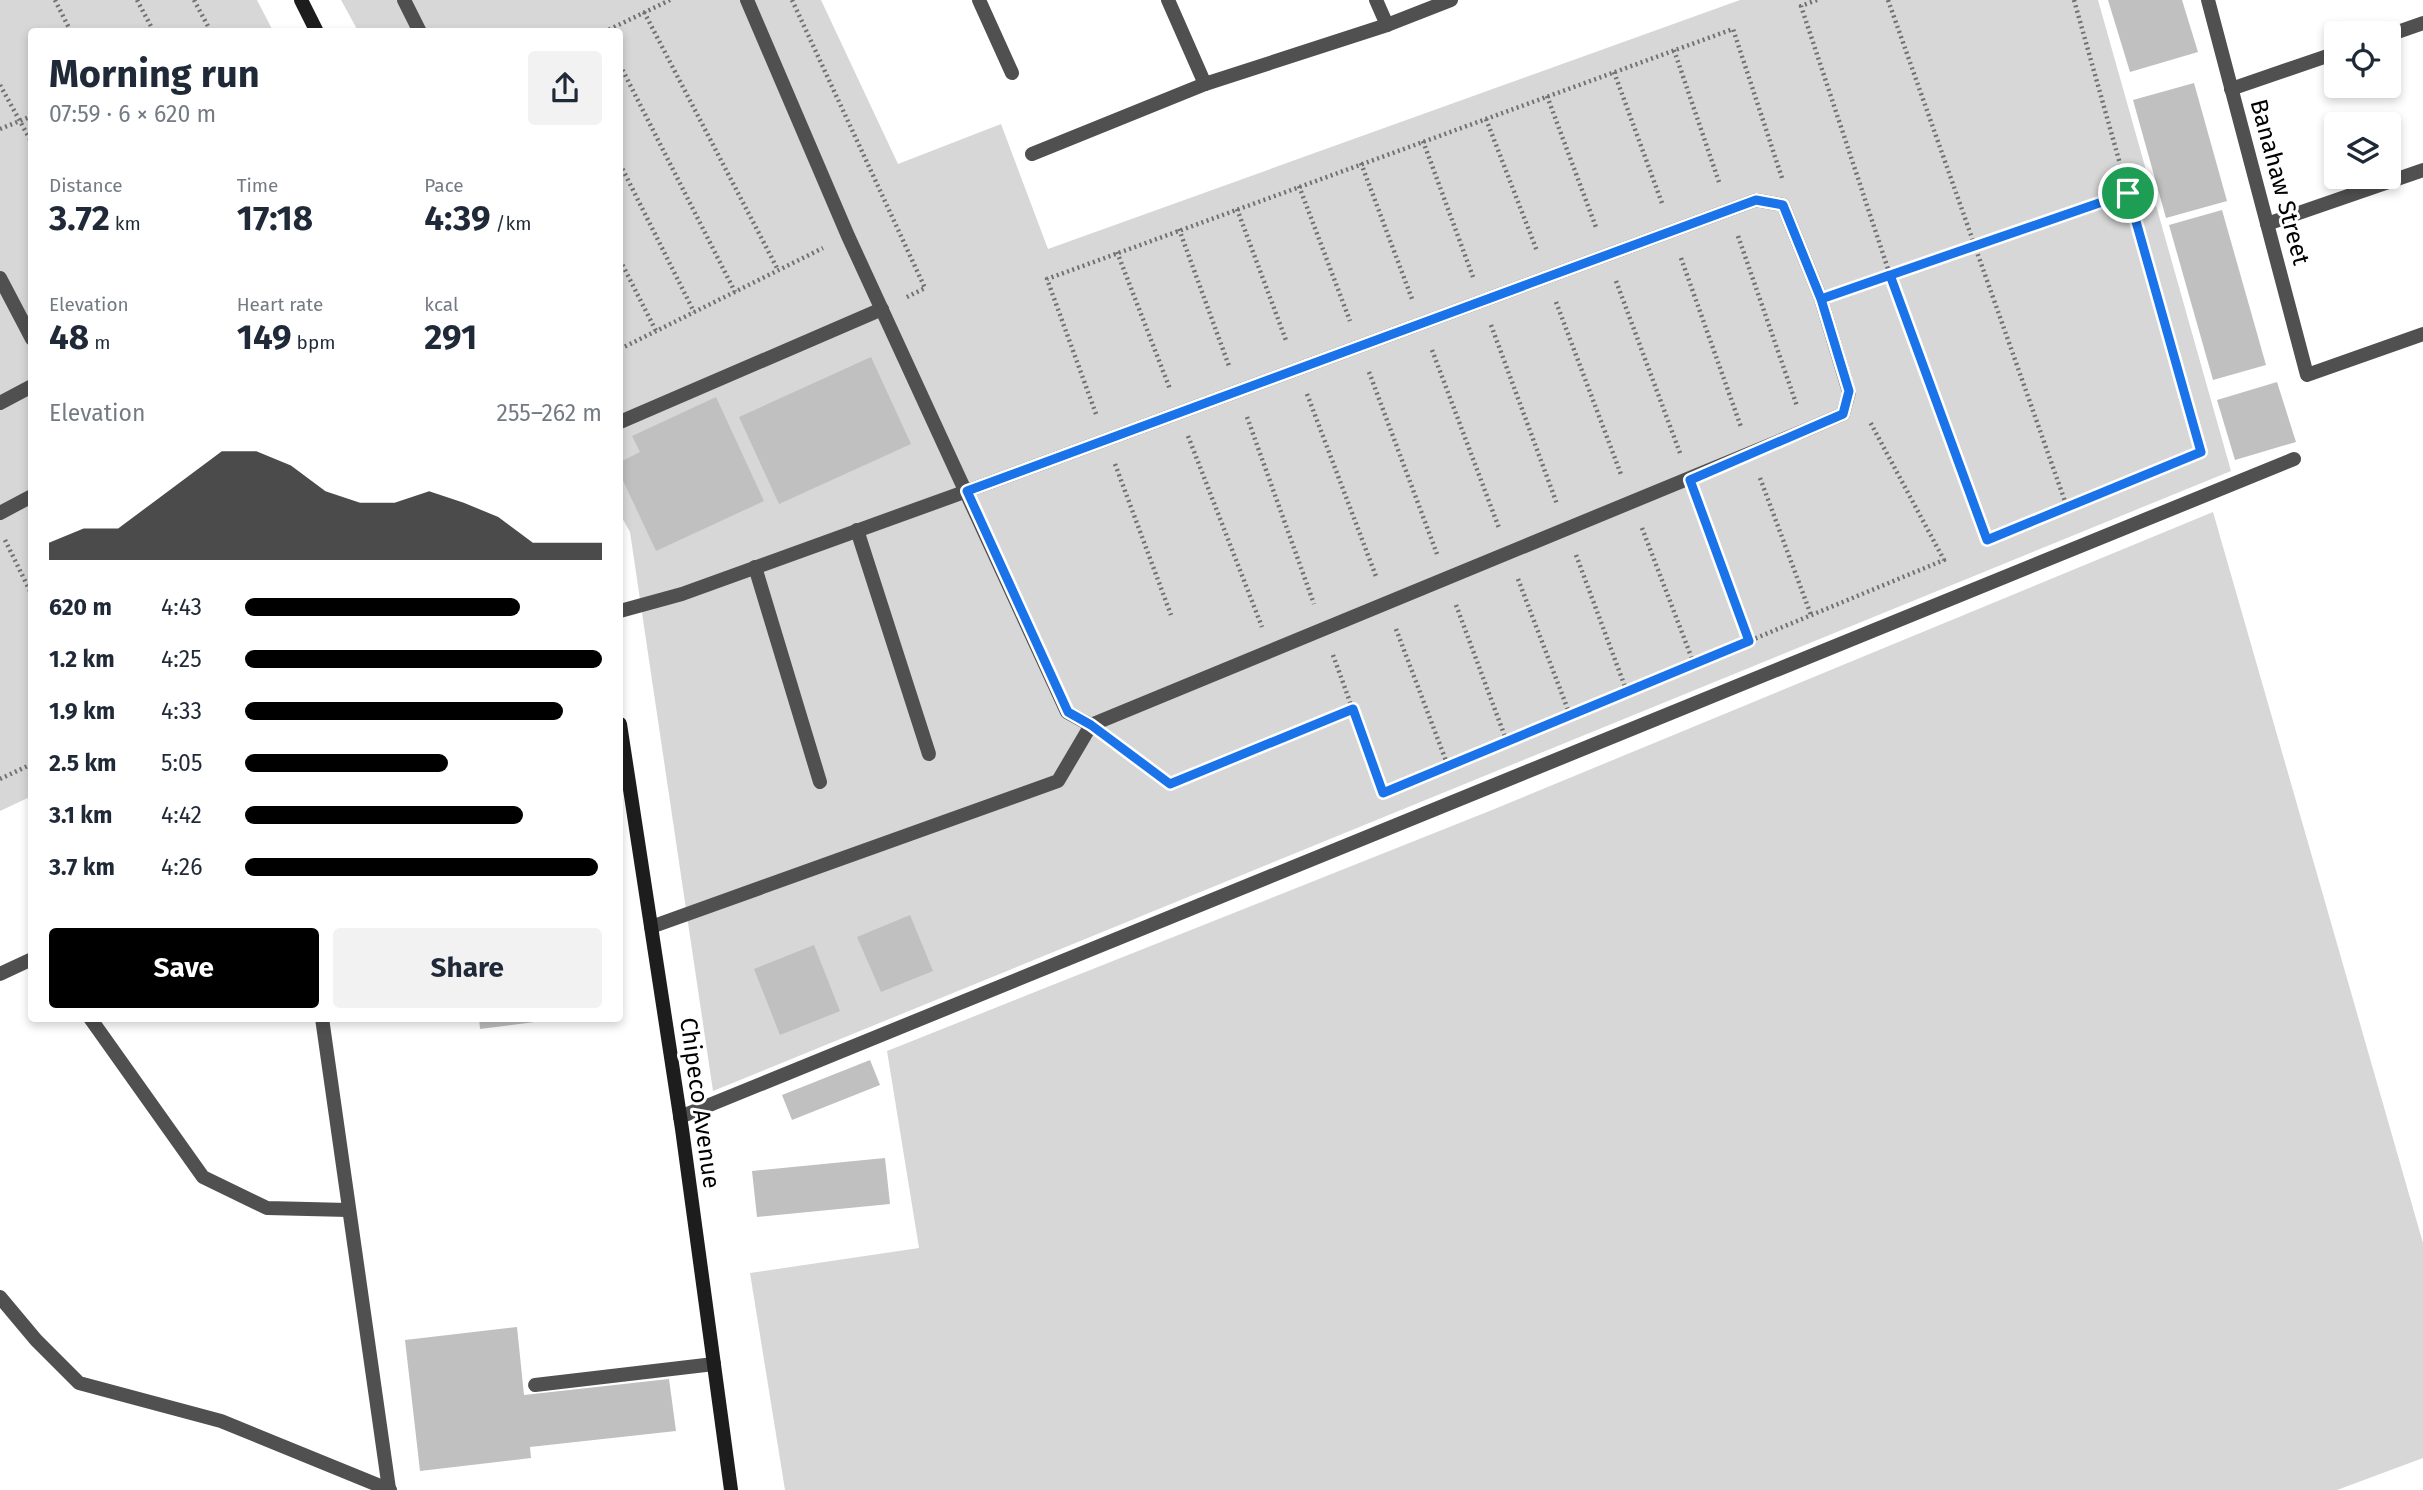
<!DOCTYPE html>
<meta charset="utf-8">
<style>
:root{--surface:#fff;--page:#f2f2f3;--text:#1f2937;--muted:#747a83;--accent:#000}
body{margin:0;font-family:"Fira Sans",sans-serif;background:var(--page);color:var(--text);height:100vh;display:flex;flex-direction:column;font-size:26px;white-space:nowrap}
*{box-sizing:border-box;margin:0}
p{font-size:23px;color:var(--muted)}
.icon{flex:none;width:38px;height:38px;fill:none;stroke:currentColor;stroke-width:2;stroke-linecap:round;stroke-linejoin:round}
.map{position:relative;flex:1;overflow:hidden}
.details{position:absolute;left:28px;top:28px;width:595px;height:994px;display:flex;flex-direction:column;background:var(--surface);border-radius:7px;box-shadow:0 4px 10px #0003}
.details>*{flex:none}
.fabs{position:absolute;left:2324px;top:21px;display:grid;gap:14px}
.fabs a{display:grid;place-items:center;width:77px;height:77px;border-radius:7px;background:var(--surface);box-shadow:0 4px 10px #0003;font-size:35px}
.pin{position:absolute;display:grid;place-items:center;width:60px;height:60px;color:#fff;margin:-30px;border:4px solid #fff;border-radius:50%;box-shadow:0 2px 7px #0007}
.round{display:grid;place-items:center;flex:none;width:74px;height:74px;border-radius:7px;background:var(--page)}
.head{display:flex;align-items:center;justify-content:space-between;height:119px;padding:0 21px}
h1{font-size:38px;font-weight:700;line-height:52px}
.metrics{display:grid;grid-template-columns:repeat(3,1fr);gap:10px;height:119px;padding:7px 21px}
.metrics div{display:grid;align-content:center}
.metrics b{font-size:35px;font-weight:700}
.metrics small{font-size:19px;font-weight:400}
.metrics p{font-size:19px}
.chart{height:196px;padding:14px 21px}
.chart p{display:flex;justify-content:space-between}
.chart svg{width:100%;height:126px;margin-top:7px;fill:var(--accent);opacity:.7}
.button{display:flex;gap:14px;margin-top:auto;padding:14px 21px}
.button a{flex:1;height:80px;border-radius:7px;background:var(--accent);color:#fff;font-size:28px;font-weight:700;line-height:80px;text-align:center}
.button a+a{background:var(--page);color:var(--text)}
ul{padding:0 21px;list-style:none;font-size:23px}
li{display:grid;grid-template-columns:112px 84px 1fr;align-items:center;height:52px}
li i{height:18px;border-radius:9px;background:var(--accent)}
.map>svg:first-child{display:block}
.green{fill:#d7d7d7}
.building{fill:#c0c0c0}
.lines{fill:none;stroke-linecap:round;stroke-linejoin:round}
.path{stroke:#727272;stroke-width:4.5;stroke-dasharray:2 3.5;stroke-linecap:butt}
.service{stroke:#505050;stroke-width:14}
.minor{stroke:#505050;stroke-width:14}
.secondary{stroke:#1d1d1d;stroke-width:14}
.route-casing{stroke:#fff;stroke-width:14}
.route{stroke:#1a73e8;stroke-width:9}
.labels{text-anchor:middle;dominant-baseline:central;stroke-width:6;stroke-linejoin:round;paint-order:stroke}
.street-label{font-size:24px;fill:#000;stroke:#fff}
</style>
<div class="map">
<svg width="2423" height="1490" viewBox="0 0 2423 1490">
<rect width="100%" height="100%" fill="#fff"/>
<g class="green">
<path d="M0 0H257L273 31 32 32V796L0 811Z"/>
<path d="M341 0H821L898 164 1001 124 1048 249 1740 0H2098L2231 471 713 1091 630 532 620 514V32L358 31Z"/>
<path d="M2213 512 2423 1243V1458L2337 1490H785L750 1273 919 1248 887 1051 1492 810Z"/>
</g>
<g class="building">
<path d="M2108 0H2182L2198 52 2130 72Z"/>
<path d="M2194 83 2227 201 2166 218 2133 100Z"/>
<path d="M2222 210 2266 365 2213 380 2169 225Z"/>
<path d="M871 357 911 444 779 504 739 417Z"/>
<path d="M2277 382 2296 442 2235 460 2217 400Z"/>
<path d="M716 397 764 501 656 551 620 474V462L640 452 632 436Z"/>
<path d="M910 915 933 971 881 992 857 937Z"/>
<path d="M814 945 840 1011 780 1035 754 969Z"/>
<path d="M479 1018H550V1020L480 1029Z"/>
<path d="M870 1060 880 1085 792 1120 782 1095Z"/>
<path d="M885 1158 890 1204 757 1217 752 1171Z"/>
<path d="M517 1327 524 1395 669 1379 676 1431 530 1447 531 1458 420 1471 405 1340Z"/>
</g>
<g class="lines">
<g class="path">
<path d="M55 0 71 32"/>
<path d="M137 0 154 32"/>
<path d="M194 0 211 32"/>
<path d="M792 0 925 288 905 298"/>
<path d="M1817 0 1801 6 1890 275 1987 540 2201 452 2074 0"/>
<path d="M1888 0 2067 507"/>
<path d="M644 12 778 270"/>
<path d="M604 32 670 0"/>
<path d="M1674 50 1720 185"/>
<path d="M620 65 735 292"/>
<path d="M1614 72 1663 206"/>
<path d="M0 85 32 143"/>
<path d="M1547 96 1597 230"/>
<path d="M1486 119 1537 251"/>
<path d="M0 129 32 116"/>
<path d="M1423 141 1473 277"/>
<path d="M1361 163 1412 299"/>
<path d="M620 164 694 312"/>
<path d="M1299 186 1350 321"/>
<path d="M1237 209 1287 343"/>
<path d="M1179 229 1229 366"/>
<path d="M1738 236 1797 406"/>
<path d="M1117 252 1170 389"/>
<path d="M1681 258 1741 427"/>
<path d="M620 260 656 331"/>
<path d="M1616 281 1680 453"/>
<path d="M1844 291 2128 193"/>
<path d="M1556 302 1622 477"/>
<path d="M1491 325 1557 504"/>
<path d="M620 349 823 248"/>
<path d="M1432 350 1499 528"/>
<path d="M1369 372 1437 554"/>
<path d="M1307 394 1377 579"/>
<path d="M1096 414 1047 279 1733 29 1782 178"/>
<path d="M1247 417 1314 604"/>
<path d="M1188 436 1262 627"/>
<path d="M1115 464 1171 615"/>
<path d="M1760 478 1811 615"/>
<path d="M1698 504 1749 641"/>
<path d="M1642 528 1694 664"/>
<path d="M5 540 32 595"/>
<path d="M1576 555 1627 692"/>
<path d="M1518 579 1570 715"/>
<path d="M1456 605 1507 742"/>
<path d="M1396 629 1448 766"/>
<path d="M1333 655 1383 793 1944 560 1869 420"/>
<path d="M1116 744 1170 784 1353 709"/>
<path d="M0 779 32 764"/>
</g>
<g class="service">
<path d="M404 0 420 32"/>
<path d="M747 0 848 236 1067 712 1091 725"/>
<path d="M0 278 32 339"/>
<path d="M0 403 32 386"/>
<path d="M620 422 882 309"/>
<path d="M0 513 32 496"/>
<path d="M857 530 929 754"/>
<path d="M755 567 820 782"/>
<path d="M620 611 682 594 967 491 1756 200 1783 205 1821 299 1849 392 1843 414 1806 430 1091 725 1058 781 651 927"/>
<path d="M535 1385 714 1364"/>
</g>
<g class="minor">
<path d="M979 0 1012 73"/>
<path d="M1168 0 1205 84"/>
<path d="M1376 0 1387 25"/>
<path d="M2208 0 2307 375 2423 334"/>
<path d="M2389 35 2423 23"/>
<path d="M2231 89 2336 53"/>
<path d="M1032 154 1205 84 1387 25 1451 0"/>
<path d="M2267 224 2423 170"/>
<path d="M0 974 32 959"/>
<path d="M90 1018 203 1177 267 1208 348 1210"/>
<path d="M322 1018 389 1489"/>
<path d="M680 1117 2294 459"/>
<path d="M0 1297 36 1340 79 1383 221 1421 390 1490"/>
</g>
<g class="secondary">
<path d="M301 0 317 32"/>
<path d="M620 724 682 1129 731 1490"/>
</g>
</g>
<g class="lines">
<g class="route-casing">
<path id="route" d="M2128 193 1821 299 1783 205 1756 200 967 491 1068 712 1091 725 1170 784 1353 709 1383 793 1749 641 1690 480 1843 414 1849 391 1821 299 1890 275 1987 540 2201 452 2128 193"/>
</g>
<use href="#route" class="route"/>
</g>
<g class="labels">
<g class="street-label">
<text transform="translate(2280 182) rotate(75)">Banahaw Street</text>
<text transform="translate(700 1103) rotate(82)">Chipeco Avenue</text>
</g>
</g>
</svg>
<div class="fabs">
<a><svg class="icon" aria-label="locate" viewBox="0 0 24 24"><circle cx="12" cy="12" r="6"/><path d="M12 2v4M12 18v4M2 12h4M18 12h4"/></svg></a>
<a><svg class="icon" aria-label="layers" viewBox="0 0 24 24"><path d="M12 4l9 5-9 5-9-5zM3 14l9 5 9-5"/></svg></a>
</div>
<div class="pin" style="left:2128px;top:193px;background:#1e9e55"><svg class="icon" aria-label="arrive" viewBox="0 0 24 24"><path d="M6 21V4h12l-3 4 3 4H6"/></svg></div>
<section class="details">
<div class="head"><div><h1>Morning run</h1><p>07:59 · 6 × 620 m</p></div><a class="round"><svg class="icon" aria-label="share" viewBox="0 0 24 24"><path d="M12 15V3M7 8l5-5 5 5M5 13v7h14v-7"/></svg></a></div>
<div class="metrics">
<div><p>Distance</p><b>3.72<small> km</small></b></div>
<div><p>Time</p><b>17:18</b></div>
<div><p>Pace</p><b>4:39<small> /km</small></b></div>
</div>
<div class="metrics">
<div><p>Elevation</p><b>48<small> m</small></b></div>
<div><p>Heart rate</p><b>149<small> bpm</small></b></div>
<div><p>kcal</p><b>291</b></div>
</div>
<div class="chart"><p><span>Elevation</span>255–262 m</p>
<svg viewBox="0 0 160 44" preserveAspectRatio="none"><path d="M0 44V38L10 33L20 33L30 24L40 15L50 6L60 6L70 11L80 20L90 24L100 24L110 20L120 24L130 29L140 38L150 38L160 38V44z"/></svg>
</div>
<ul>
<li><b>620 m</b>4:43<i style="width:77%"></i></li>
<li><b>1.2 km</b>4:25<i style="width:100%"></i></li>
<li><b>1.9 km</b>4:33<i style="width:89%"></i></li>
<li><b>2.5 km</b>5:05<i style="width:57%"></i></li>
<li><b>3.1 km</b>4:42<i style="width:78%"></i></li>
<li><b>3.7 km</b>4:26<i style="width:99%"></i></li>
</ul>
<div class="button"><a>Save</a><a>Share</a></div>
</section>
</div>
